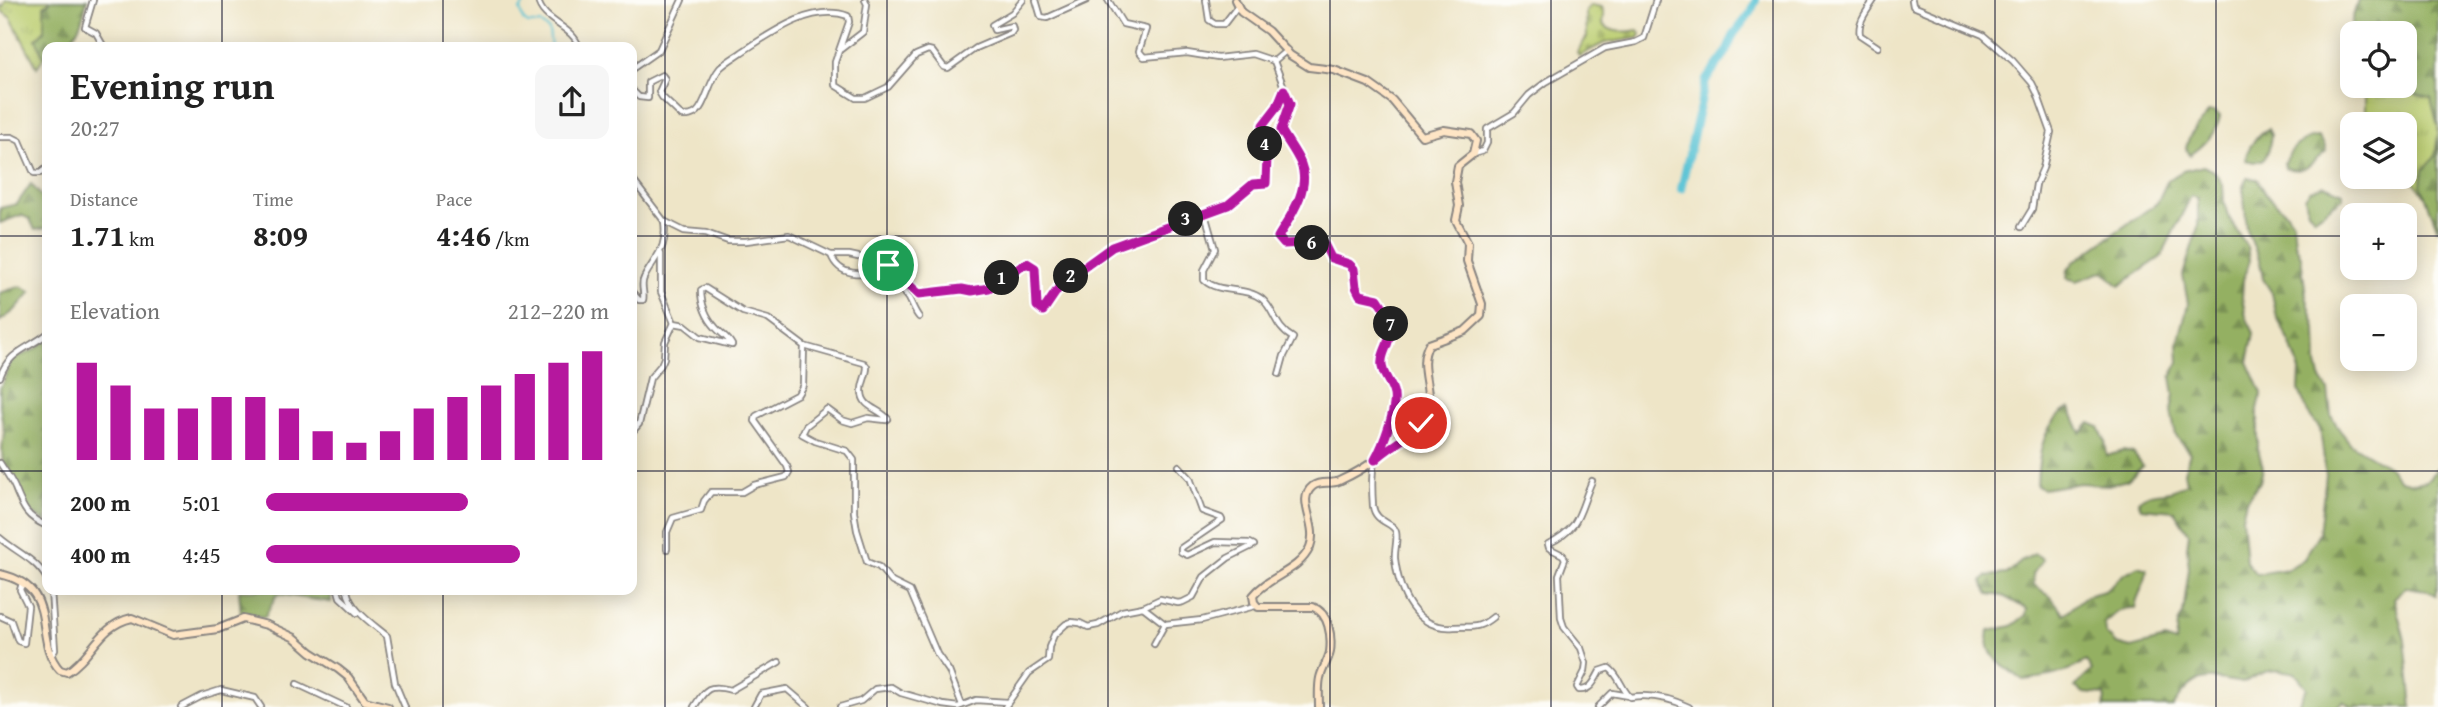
<!DOCTYPE html>
<meta charset="utf-8">
<style>
:root{--surface:#fff;--page:#f6f6f6;--text:#222;--muted:#767676;--accent:#b5179e}
body{margin:0;font-family:"Gentium Book Plus",serif;background:var(--page);color:var(--text);height:100vh;display:flex;flex-direction:column;font-size:26px;white-space:nowrap}
*{box-sizing:border-box;margin:0}
p{font-size:23px;color:var(--muted)}
.icon{flex:none;width:38px;height:38px;fill:none;stroke:currentColor;stroke-width:2;stroke-linecap:round;stroke-linejoin:round}
.map{position:relative;flex:1;overflow:hidden}
.details{position:absolute;left:42px;top:42px;width:595px;height:553px;display:flex;flex-direction:column;background:var(--surface);border-radius:14px;box-shadow:0 4px 18px #0003}
.details>*{flex:none}
.fabs{position:absolute;left:2340px;top:21px;display:grid;gap:14px}
.fabs a{display:grid;place-items:center;width:77px;height:77px;border-radius:14px;background:var(--surface);box-shadow:0 4px 18px #0003;font-size:35px}
.pin{position:absolute;display:grid;place-items:center;width:60px;height:60px;color:#fff;margin:-30px;border:4px solid #fff;border-radius:50%;box-shadow:0 2px 7px #0007}
.km{position:absolute;width:35px;height:35px;margin:-18px;border-radius:50%;background:#222;color:#fff;font-size:19px;line-height:35px;text-align:center}
.round{display:grid;place-items:center;flex:none;width:74px;height:74px;border-radius:14px;background:var(--page)}
.head{display:flex;align-items:center;justify-content:space-between;height:119px;padding:0 28px}
h1{font-size:38px;font-weight:600;line-height:52px}
.figures{display:grid;grid-template-columns:repeat(3,1fr);gap:10px;height:119px;padding:7px 28px}
.figures div{display:grid;align-content:center}
.figures b{font-size:30px;font-weight:600}
.figures small{font-size:19px;font-weight:400}
.figures p{font-size:19px}
.chart{height:196px;padding:14px 28px}
.chart p{display:flex;justify-content:space-between}
.chart svg{width:100%;height:126px;margin-top:7px;stroke:var(--accent);stroke-width:6}
ul{padding:0 28px;list-style:none;font-size:23px}
li{display:grid;grid-template-columns:112px 84px 1fr;align-items:center;height:52px}
li i{height:18px;border-radius:9px;background:var(--accent)}
.map>svg:first-child{display:block}
.grass{fill:url(#grass-tufts);stroke:#6e7856;stroke-width:2}
.forest{fill:url(#forest-firs);stroke:#5b694e;stroke-width:2}
.cemetery{fill:url(#cemetery-stones);stroke:#6e7856;stroke-width:2}
.lines{fill:none;stroke-linecap:round;stroke-linejoin:round}
.stream{stroke:#58c2d4;stroke-width:2}
.river{stroke:#58c2d4;stroke-width:8}
.street-casing{stroke:#888481;stroke-width:8}
.secondary-casing{stroke:#888481;stroke-width:10}
.street{stroke:#fff;stroke-width:4.5}
.secondary{stroke:#fee5c5;stroke-width:6}
.route-casing{stroke:#fff;stroke-width:14}
.route{stroke:#b5179e;stroke-width:9}
.grid{fill:none;stroke:#22223b;stroke-width:2;stroke-opacity:0.55}
</style>
<div class="map">
<svg width="2438" height="707" viewBox="0 0 2438 707">
<defs>
<pattern id="grass-tufts" width="24" height="20" patternUnits="userSpaceOnUse" patternTransform="scale(1.75)"><rect width="24" height="20" fill="#bbcd70"/><path d="M3 7l-1-3M5 7V3M7 7l1-3M15 17l-1-3M17 17v-4M19 17l1-3" fill="none" stroke="#a0b062"/></pattern>
<pattern id="forest-firs" width="22" height="20" patternUnits="userSpaceOnUse" patternTransform="scale(1.75)"><rect width="22" height="20" fill="#94b062"/><path d="M5 1l3.5 6h-7zM16 11l3.5 6h-7z" fill="#788f52"/></pattern>
<pattern id="cemetery-stones" width="16" height="16" patternUnits="userSpaceOnUse" patternTransform="scale(1.75)"><rect width="16" height="16" fill="#bbcd70"/><path d="M2 7V4a2 2 0 0 1 4 0v3zM10 15v-3a2 2 0 0 1 4 0v3z" fill="#a0b062"/></pattern>
</defs>
<rect width="100%" height="100%" fill="#fdfcf7"/>
<filter id="ink" filterUnits="userSpaceOnUse"><feTurbulence type="fractalNoise" baseFrequency=".0143" numOctaves="2"/><feDisplacementMap in="SourceGraphic" scale="14" xChannelSelector="R" yChannelSelector="G"/><feConvolveMatrix kernelMatrix="1 2 1 2 8 2 1 2 1" color-interpolation-filters="sRGB"/></filter>
<filter id="wash" filterUnits="userSpaceOnUse"><feTurbulence type="fractalNoise" baseFrequency=".00686" numOctaves="4" result="noise"/><feDisplacementMap in="SourceGraphic" scale="28" xChannelSelector="R" yChannelSelector="G"/><feGaussianBlur stdDeviation="1.57" result="paint"/><feColorMatrix in="noise" values="0 0 0 0 0 0 0 0 0 0 0 0 0 0 0 0 0 1.4 0 .05"/><feComposite in="paint" operator="in"/></filter>
<g filter="url(#wash)">
<rect width="100%" height="100%" fill="#eee5c7"/>
<g class="grass">
<path d="M6 0H52L44 6 45 31 36 39 44 57 37 67 11 18 0 10V6L3 7Z"/>
<path d="M2438 25V212L2405 170 2404 124H2368L2365 120V86H2404V33Z"/>
</g>
<g class="forest">
<path d="M52 0H87C82 24 75 47 47 47V55L44 57 36 39 44 31V6Z"/>
<path d="M2358 0H2438V127L2431 98 2417 95 2402 86H2404V33H2352V52L2350 50V27Z"/>
<path d="M2209 112H2214L2220 116C2217 132 2204 146 2190 155L2186 148 2190 136Z"/>
<path d="M2268 129 2271 135 2269 149 2264 159 2255 162 2245 160C2247 148 2257 135 2268 129Z"/>
<path d="M2438 134V230L2421 185 2423 170 2435 157Z"/>
<path d="M2318 137 2324 144 2326 151C2309 164 2308 174 2285 168L2284 163C2291 148 2302 138 2318 137Z"/>
<path d="M2203 166 2215 172 2223 185 2224 202 2228 216 2247 247 2249 261 2243 280 2242 298 2246 317 2254 333 2248 362 2262 393 2258 409V449L2263 468 2260 482 2246 500 2242 517 2246 562 2256 574 2288 569 2304 559 2319 533 2326 475 2320 429 2308 413 2299 390 2300 371 2291 344 2277 318 2272 293 2263 279 2260 262 2247 230 2243 186 2247 178 2257 179 2266 194 2286 212 2293 222 2295 243 2301 256 2306 296 2316 328 2317 364 2320 378 2328 390 2331 415 2339 429 2351 444 2389 467 2400 480 2413 483 2426 481 2438 468V584L2435 595 2426 590 2406 587 2394 598 2405 640 2412 707H2352L2344 701 2337 707H2297L2307 688 2295 673C2272 668 2264 670 2243 683 2205 677 2195 672 2173 707H2104L2105 695 2084 693 2075 687 2092 670 2086 661C2063 675 2049 677 2023 680 2003 665 1984 659 1989 631L2012 626 2026 615 2027 609 2003 596 1989 594 1982 582 1987 576 2007 574 2023 560 2035 554 2043 559 2033 574 2034 585 2051 597 2064 614 2086 596 2105 591 2124 574 2138 566 2147 569C2147 584 2137 593 2135 608 2121 607 2114 613 2105 623L2106 634 2116 644 2131 648 2165 639 2176 643 2178 624 2183 614 2189 568 2187 547 2189 534 2174 511 2141 508 2138 501C2155 486 2166 499 2186 483L2184 472 2190 453 2176 436 2171 412 2174 394 2171 377 2179 362 2178 343 2188 304 2183 275 2198 227V198L2191 196 2161 257 2119 286 2104 271 2077 281 2067 278 2068 270 2074 262 2157 203 2168 180 2183 171Z"/>
<path d="M31 184 47 203V228L35 230 30 219 21 215 0 223V208L17 204Z"/>
<path d="M2324 185 2343 193V198L2315 218 2308 211 2305 197 2310 190Z"/>
<path d="M21 286 31 292 14 311 0 321V293Z"/>
<path d="M47 339V523L31 512 20 495 15 479 3 465 2 450 4 431 0 407V389L11 360 36 349Z"/>
<path d="M2070 408 2081 433 2090 423 2099 427 2105 441 2107 456 2123 451 2133 453 2143 466 2127 480 2108 485 2080 483 2043 489 2037 486C2038 458 2042 422 2070 408Z"/>
<path d="M239 590H331V602L277 594 265 617 241 614Z"/>
</g>
<path class="cemetery" d="M1591 5 1602 7 1604 15 1603 24C1612 34 1627 32 1638 30L1641 34 1639 38 1604 43 1579 56 1577 52 1587 37 1586 11Z"/>
<g class="lines">
<path class="stream" d="M527 0 520 10 523 20 528 24H541L549 30 551 47"/>
<path class="river" d="M1681 189 1706 80 1726 53 1734 34 1751 12 1756 0"/>
</g>
</g>
<g filter="url(#ink)">
<g class="lines">
<g class="street-casing">
<g id="street">
<path d="M93 0 85 27 96 33 104 47"/>
<path d="M538 0C542 22 573 26 579 47"/>
<path d="M1036 0 1041 17 1047 18 1087 0"/>
<path d="M1108 0 1123 24 1146 29 1139 51 1144 57 1187 53 1218 58 1253 54 1274 61 1287 50"/>
<path d="M1206 0 1209 20 1215 24H1224L1237 7"/>
<path d="M1874 0C1867 11 1857 22 1860 35L1878 47"/>
<path d="M1912 0 1913 6 1983 35 2013 61 2032 83 2037 93 2051 132 2043 168 2036 184 2032 209 2021 227"/>
<path d="M841 49 863 32 867 4 865 0"/>
<path d="M632 69 659 50 682 0"/>
<path d="M632 90 639 97 648 98V82L662 75 665 79 659 92 662 97 682 116C688 116 692 116 697 112 706 104 709 81 720 68 726 62 735 57 742 52 771 33 812 3 848 16L849 22 835 62V85L856 98H865L888 87 916 55 928 50 932 51 944 67 948 68 976 48 1011 33 1013 30 1012 26 994 30 992 25 1012 13 1023 0"/>
<path d="M1285 90 1290 104 1281 130C1288 141 1296 152 1301 164 1311 188 1290 217 1278 237L1280 242 1284 244 1323 242 1331 258C1337 261 1342 262 1348 264 1359 269 1355 285 1360 295L1378 299C1391 318 1394 326 1386 348 1384 352 1381 359 1381 363 1382 378 1396 388 1394 403 1392 417 1387 436 1381 449 1379 454 1376 458 1374 463 1371 477 1372 492 1373 506 1375 523 1394 522 1396 532 1398 541 1394 550 1395 559 1399 592 1414 630 1454 627 1472 626 1477 630 1493 617"/>
<path d="M0 137H12L20 141 34 173H40L47 168"/>
<path d="M1473 154 1483 151 1487 143V129L1514 113 1529 95 1546 82 1605 48 1636 42 1644 38 1656 0"/>
<path d="M632 179 664 221C668 250 655 256 644 278 640 285 645 292 643 300H639L632 292"/>
<path d="M1205 214 1215 249 1204 270V280C1219 294 1245 286 1262 299 1275 310 1274 327 1293 338L1284 356 1279 374"/>
<path d="M664 221 684 231 706 233 728 241H746L789 235 831 255H849L886 263 898 272 919 294 962 289 972 291 989 288 1009 273 1027 263 1035 268 1037 306 1043 311 1062 283 1112 247 1229 205 1253 184 1266 183 1267 157 1263 126 1277 107 1285 90 1274 61"/>
<path d="M661 254V292L674 323 685 325 700 337 732 345C728 337 721 334 716 328 706 317 701 304 701 290L705 288 743 312 768 319 804 346 803 385 798 394 756 416 755 421 787 466 789 472 786 477 754 485 742 492H711L704 501 701 510 673 518 667 532V549"/>
<path d="M831 255C839 277 863 276 881 268 884 270 905 293 908 297 912 303 914 311 919 317"/>
<path d="M804 346 864 363 867 367C867 375 862 382 862 390 861 408 879 408 888 419L886 420 868 418 852 423 842 420 827 409 806 426 802 434 815 441 847 451 854 460V512L857 530 867 562 879 567 892 582 910 591 937 654 949 671 962 705"/>
<path d="M0 377C9 351 28 349 47 334"/>
<path d="M632 432 639 424 650 378 661 365 664 358 665 342 674 323"/>
<path d="M0 463C5 471 11 479 15 488 23 508 26 517 47 526"/>
<path d="M1592 481C1578 513 1582 527 1548 544L1549 548 1563 555 1565 559 1559 575 1561 618 1564 627 1581 648 1586 663 1585 671 1577 687 1579 690C1591 691 1595 680 1600 671L1609 668C1619 675 1621 688 1630 697 1650 694 1670 698 1689 707"/>
<path d="M0 538C16 552 36 559 47 579"/>
<path d="M51 590 55 650 51 656"/>
<path d="M338 590 340 597 357 613"/>
<path d="M347 590C350 610 373 624 387 636L395 683 405 707"/>
<path d="M1143 607 1165 624 1202 620 1255 606"/>
<path d="M0 616 11 621 18 641 24 643 28 606 20 590 22 583"/>
<path d="M1154 644 1165 624"/>
<path d="M297 684 346 707"/>
<path d="M181 707 202 696 221 690 255 698 261 707"/>
<path d="M694 707C706 688 709 684 731 690L779 662"/>
<path d="M754 707 761 694 787 689 808 707"/>
<path d="M840 707 861 701 875 689 891 687 901 693 943 705 958 707 976 700 1007 702"/>
<path d="M1005 707 1029 673 1048 660 1049 647 1054 635 1066 624 1071 622 1080 623 1088 627 1098 625 1122 611 1143 607 1160 599 1178 603 1183 602 1193 597 1204 577 1228 558 1254 545 1250 543 1215 542 1187 555 1181 552V548L1222 520 1221 518 1202 511 1190 478 1179 466"/>
<path d="M1598 707 1612 693 1629 696"/>
</g>
</g>
<g class="secondary-casing">
<g id="secondary">
<path d="M1235 0 1241 12 1268 31 1290 55 1309 67 1334 70 1368 83 1392 100 1422 136 1444 130 1471 134 1476 141 1473 154 1458 166 1455 182 1459 206 1456 220 1468 243 1467 261 1482 304 1481 316 1465 331 1429 344C1415 368 1437 395 1424 418 1416 434 1402 439 1388 448 1383 451 1380 456 1376 459 1366 467 1350 476 1339 481 1330 485 1321 480 1313 486 1295 500 1319 524 1310 547 1299 572 1268 576 1253 596L1254 602 1258 607H1313C1329 613 1332 636 1330 652 1328 661 1322 669 1320 678 1318 687 1319 698 1319 707"/>
<path d="M0 574C62 588 31 639 60 670L67 672C92 657 99 625 132 618L173 635 218 629 243 619 267 625 295 638 311 652 338 669 348 677 365 701 388 707"/>
</g>
</g>
<use href="#street" class="street"/>
<use href="#secondary" class="secondary"/>
</g>
</g>
<g class="lines" filter="url(#ink)">
<g class="route-casing">
<path id="route" d="M888 265 919 294 962 289 972 291 989 288 1027 263 1035 268 1037 306 1043 311 1062 283 1112 247 1228 205 1253 184 1266 183 1267 157 1263 125 1277 107 1284 90 1290 104 1281 130C1287 141 1296 152 1301 164 1311 188 1290 217 1278 237L1284 244 1323 242 1331 258 1349 264 1354 269 1356 287 1360 295 1378 299C1389 315 1394 326 1387 345 1385 350 1382 356 1382 361 1380 372 1390 381 1393 391 1399 406 1382 447 1375 460 1389 446 1408 439 1421 423"/>
</g>
<use href="#route" class="route"/>
</g>
<path class="grid" d="M222 0V47M443 0V47M665 0V707M887 0V707M1108 0V707M1330 0V707M1551 0V707M1773 0V707M1995 0V707M2216 0V707M0 236H47M632 236H2352M2404 236H2438M0 471H47M632 471H2438M222 590V707M443 590V707"/>
</svg>
<div class="fabs">
<a><svg class="icon" aria-label="locate" viewBox="0 0 24 24"><circle cx="12" cy="12" r="6"/><path d="M12 2v4M12 18v4M2 12h4M18 12h4"/></svg></a>
<a><svg class="icon" aria-label="layers" viewBox="0 0 24 24"><path d="M12 4l9 5-9 5-9-5zM3 14l9 5 9-5"/></svg></a>
<a>+</a>
<a>−</a>
</div>
<div class="pin" style="left:888px;top:265px;background:#1e9e55"><svg class="icon" aria-label="arrive" viewBox="0 0 24 24"><path d="M6 21V4h12l-3 4 3 4H6"/></svg></div>
<div class="pin" style="left:1421px;top:423px;background:#d93025"><svg class="icon" aria-label="check" viewBox="0 0 24 24"><path d="M5 12l5 5 9-10"/></svg></div>
<b class="km" style="left:1002px;top:278px">1</b>
<b class="km" style="left:1071px;top:276px">2</b>
<b class="km" style="left:1186px;top:219px">3</b>
<b class="km" style="left:1265px;top:144px">4</b>
<b class="km" style="left:1312px;top:243px">6</b>
<b class="km" style="left:1391px;top:324px">7</b>
<section class="details">
<div class="head"><div><h1>Evening run</h1><p>20:27</p></div><a class="round"><svg class="icon" aria-label="share" viewBox="0 0 24 24"><path d="M12 15V3M7 8l5-5 5 5M5 13v7h14v-7"/></svg></a></div>
<div class="figures">
<div><p>Distance</p><b>1.71<small> km</small></b></div>
<div><p>Time</p><b>8:09</b></div>
<div><p>Pace</p><b>4:46<small> /km</small></b></div>
</div>
<div class="chart"><p><span>Elevation</span>212–220 m</p>
<svg viewBox="0 0 160 44" preserveAspectRatio="none"><path d="M5 44V10M15 44V18M25 44V26M35 44V26M45 44V22M55 44V22M65 44V26M75 44V34M85 44V38M95 44V34M105 44V26M115 44V22M125 44V18M135 44V14M145 44V10M155 44V6"/></svg>
</div>
<ul>
<li><b>200 m</b>5:01<i style="width:59%"></i></li>
<li><b>400 m</b>4:45<i style="width:74%"></i></li>
</ul>
</section>
</div>
